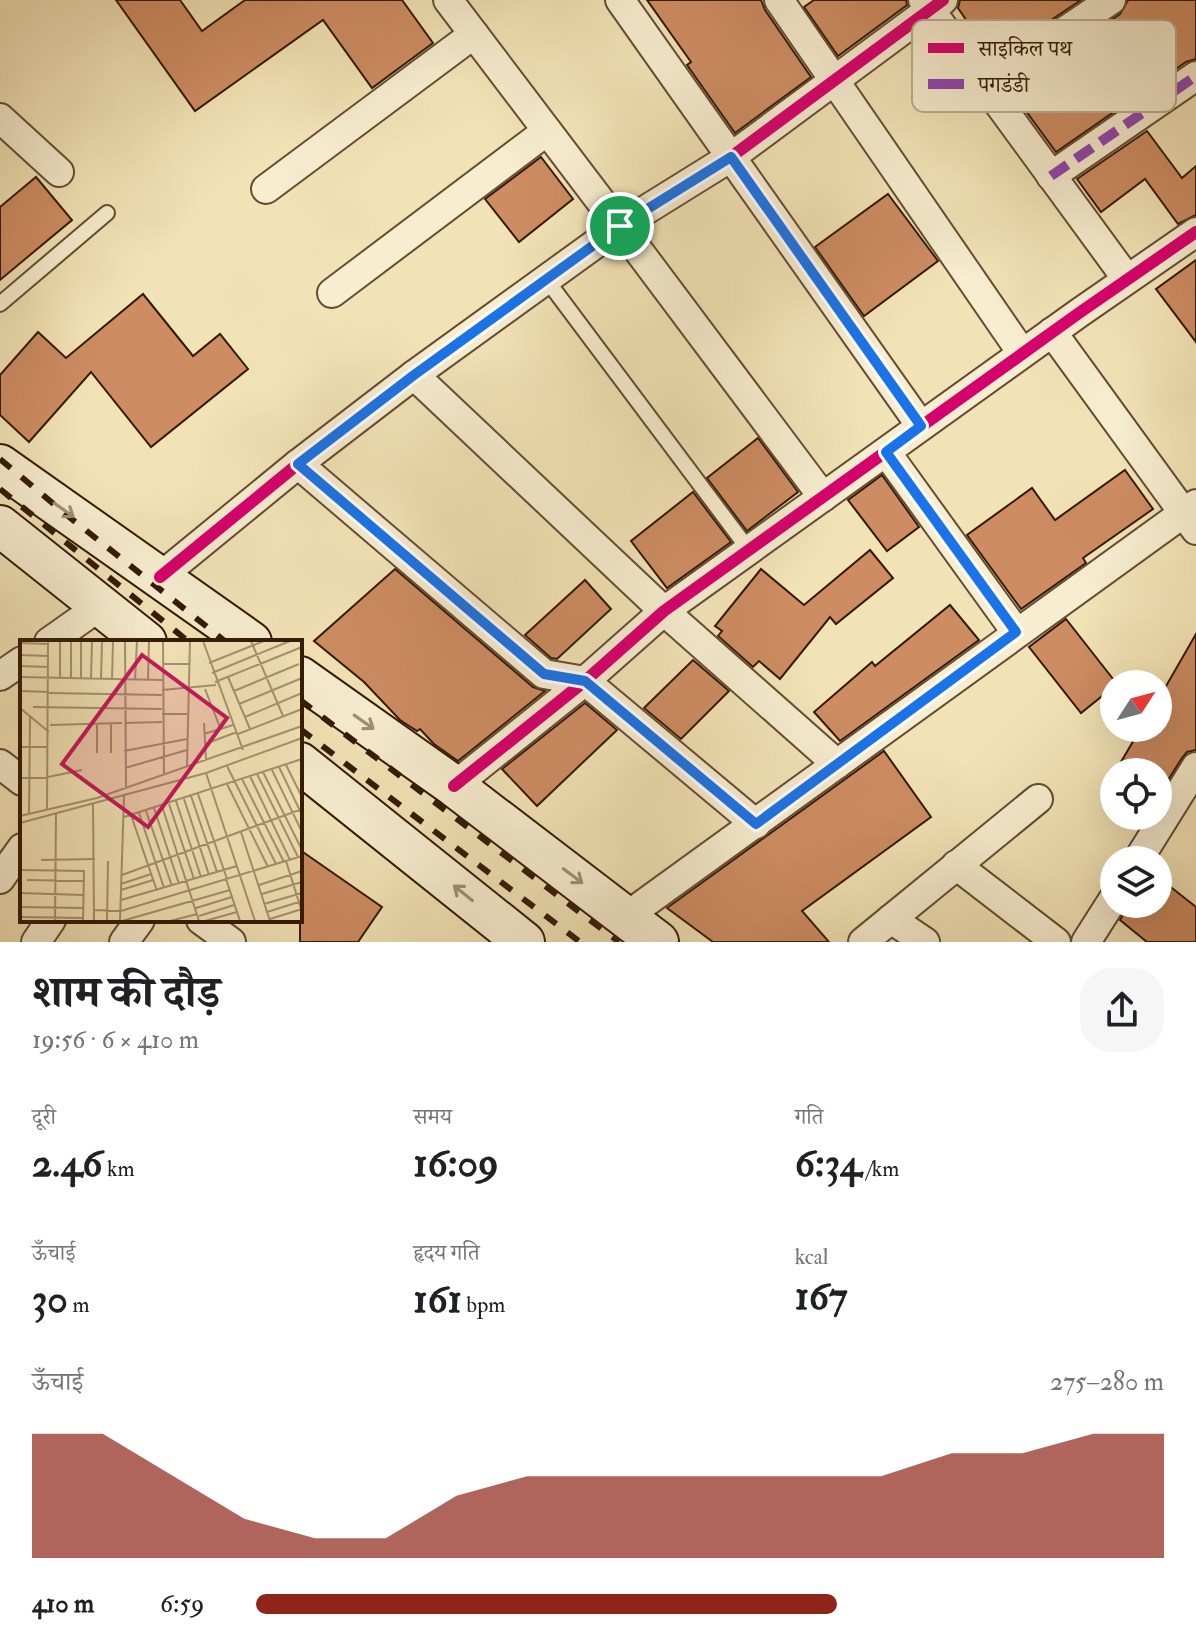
<!DOCTYPE html>
<html lang="hi">
<meta charset="utf-8">
<style>
:root{--surface:#fff;--page:#f6f6f6;--text:#202124;--muted:#757577;--accent:#8f2418}
body{margin:0;font-family:"IM FELL Double Pica","Noto Serif Devanagari",serif;background:var(--page);color:var(--text);height:100vh;display:flex;flex-direction:column;font-size:30px;white-space:nowrap}
*{box-sizing:border-box;margin:0}
p{font-size:26px;color:var(--muted)}
.icon{flex:none;width:44px;height:44px;fill:none;stroke:currentColor;stroke-width:2;stroke-linecap:round;stroke-linejoin:round}
.map{position:relative;height:942px;overflow:hidden}
.side{display:flex;flex-direction:column;background:var(--surface);flex:1}
.side>*{flex:none}
.needle{width:52px;rotate:54deg}
.controls{position:absolute;left:1100px;top:670px;display:grid;gap:16px}
.controls a{display:grid;place-items:center;width:72px;height:72px;border-radius:50%;background:var(--surface);box-shadow:0 8px 32px #0002;font-size:40px}
.pin{position:absolute;display:grid;place-items:center;width:68px;height:68px;color:#fff;margin:-34px;border:4px solid #fff;border-radius:50%;box-shadow:0 2px 8px #0007}
.round{display:grid;place-items:center;flex:none;width:84px;height:84px;border-radius:32px;background:var(--page)}
.headline{display:flex;align-items:center;justify-content:space-between;height:136px;padding:0 32px}
h1{font-size:44px;font-weight:700;line-height:60px}
.metrics{display:grid;grid-template-columns:repeat(3,1fr);gap:12px;height:136px;padding:8px 32px}
.metrics div{display:grid;align-content:center}
.metrics b{font-size:40px;font-weight:700}
.metrics small{font-size:22px;font-weight:400}
.metrics p{font-size:22px}
.chart{height:224px;padding:16px 32px}
.chart p{display:flex;justify-content:space-between}
.chart svg{width:100%;height:144px;margin-top:8px;fill:var(--accent);opacity:.7}
ul{padding:0 32px;list-style:none;font-size:26px}
li{display:grid;grid-template-columns:128px 96px 1fr;align-items:center;height:60px}
li i{height:20px;border-radius:10px;background:var(--accent)}
.map>svg:first-child{display:block}
.building{fill:#cd8c62;stroke:#341906;stroke-width:2}
.lines{fill:none;stroke-linecap:round;stroke-linejoin:round}
.lane-casing{stroke:#644c32;stroke-width:18}
.street-casing{stroke:#644c32;stroke-width:32}
.secondary-casing{stroke:#341906;stroke-width:44}
.lane{stroke:#f7edd0;stroke-width:14}
.street{stroke:#f7edd0;stroke-width:28}
.secondary{stroke:#f7edd0;stroke-width:40}
.rail{stroke:#341906;stroke-width:6;stroke-dasharray:14 14;stroke-linecap:butt}
.quiet{stroke:#8e44ad;stroke-width:10;stroke-dasharray:20 10;stroke-linecap:butt}
.cycleway-casing{stroke:#f7edd0;stroke-width:17}
.cycleway{stroke:#d6006c;stroke-width:12}
.oneway{stroke:#9f8e75}
.route-casing{stroke:#fff;stroke-width:16}
.route{stroke:#1a73e8;stroke-width:10}
.inset-road{fill:none;stroke:#a69270;stroke-width:2}
.view{fill:#c2185b;fill-opacity:0.15;stroke:#c2185b;stroke-width:4}
.inset-edge{fill:none;stroke:#341906;stroke-width:4}
.key{fill:#f7edd0;stroke:#bcad93;stroke-width:2}
.key-label{font-size:22px;fill:#341906}
</style>
<div class="map">
<svg width="1196" height="942" viewBox="0 0 1196 942">
<rect width="100%" height="100%" fill="#f2e3b6"/>
<filter id="stains"><feTurbulence type="fractalNoise" baseFrequency=".0025" numOctaves="4"/><feColorMatrix values="0 0 0 0 .2 0 0 0 0 .09 0 0 0 0 .02 0 0 0 .5 -.17"/></filter>
<radialGradient id="worn" r=".72"><stop offset=".6" stop-color="#630" stop-opacity="0"/><stop offset="1" stop-color="#630" stop-opacity=".3"/></radialGradient>
<g class="building">
<path d="M116 0H180L202 31 245 0H402L433 43 372 88 323 20 195 111Z"/>
<path d="M647 0H761L765 10 811 77 735 133 687 65 691 62Z"/>
<path d="M814 0H906L907 5 838 56 804 7Z"/>
<path d="M960 0H1081L993 59 958 8Z"/>
<path d="M1128 0H1196V59L1186 62 1056 152 1012 92 1015 90 1013 87 1120 14Z"/>
<path d="M1147 131 1182 178 1196 166V215L1178 224 1145 179 1101 212 1077 179Z"/>
<path d="M541 157 573 199 519 242 485 199Z"/>
<path d="M36 177 72 220 0 280V207Z"/>
<path d="M888 194 938 261 864 316 815 247Z"/>
<path d="M1196 260V342L1156 289Z"/>
<path d="M143 294 193 356 220 334 248 369 151 447 91 372 29 442 0 415V375L38 332 66 358Z"/>
<path d="M758 438 798 492 747 531 707 478Z"/>
<path d="M1125 470 1153 509 1083 558 1086 563 1021 609 967 535 1032 488 1055 520Z"/>
<path d="M882 475 919 527 887 551 848 500Z"/>
<path d="M693 492 731 542 667 588 631 541Z"/>
<path d="M870 550 893 578 836 624 830 617 780 679 759 661 753 667 718 636 722 631 715 626 761 569 804 605Z"/>
<path d="M395 569 533 687 545 691 458 761 434 744 420 729 417 731 400 720 364 682 314 641Z"/>
<path d="M585 580 611 609 557 659 551 658 525 635Z"/>
<path d="M950 605 979 640 840 741 814 712 872 662 875 666Z"/>
<path d="M1066 619 1117 684 1081 713 1029 647Z"/>
<path d="M1196 634V750L1187 752 1182 758 1158 796V772H1115L1141 728H1158V700Z"/>
<path d="M693 660 729 691 681 739 644 708Z"/>
<path d="M585 703 617 730 537 806 502 769Z"/>
<path d="M884 751 931 817 802 911 829 942H713L667 908Z"/>
<path d="M300 850 382 907 358 942H300Z"/>
<path d="M1158 877 1196 907V942H1147L1120 920 1129 904H1158Z"/>
</g>
<g class="lines">
<g class="lane-casing">
<g id="lane">
<path d="M546 279 749 550"/>
<path d="M0 304 107 213"/>
</g>
</g>
<g class="street-casing">
<g id="street">
<path d="M448 0 611 215"/>
<path d="M620 0 921 426"/>
<path d="M779 0 1022 353"/>
<path d="M923 0 1127 279"/>
<path d="M985 85 1111 0"/>
<path d="M0 118 59 172"/>
<path d="M1051 176 1196 76"/>
<path d="M266 189 474 34"/>
<path d="M620 226 823 497"/>
<path d="M332 293 547 131"/>
<path d="M1052 332 1196 530"/>
<path d="M414 375 664 611 837 764"/>
<path d="M886 452 1016 632"/>
<path d="M298 464 544 674 585 681 756 824"/>
<path d="M160 577 298 464 414 375 620 226 731 157 943 0"/>
<path d="M49 642 100 606"/>
<path d="M0 676 22 661"/>
<path d="M0 764 22 781"/>
<path d="M454 786 585 681 664 611 1079 313 1196 232"/>
<path d="M1138 860 1196 767"/>
<path d="M956 865 1056 942"/>
<path d="M0 879 22 848"/>
<path d="M627 916 1196 504"/>
<path d="M891 919 925 942"/>
<path d="M201 920 231 942"/>
<path d="M36 942 51 920"/>
<path d="M124 942 140 920"/>
<path d="M863 942 1038 799"/>
<path d="M1086 942 1114 898"/>
</g>
</g>
<g class="secondary-casing">
<g id="secondary">
<path d="M0 465 251 642"/>
<path d="M0 526 146 642"/>
<path d="M300 677 454 786 658 942"/>
<path d="M300 763 524 942"/>
</g>
</g>
<use href="#lane" class="lane"/>
<use href="#street" class="street"/>
<use href="#secondary" class="secondary"/>
<g class="rail">
<path d="M0 459 68 516 226 642"/>
<path d="M0 489 189 642"/>
<path d="M300 700 619 942"/>
<path d="M300 729 580 942"/>
</g>
<path class="quiet" d="M1051 176 1196 76"/>
<g class="cycleway-casing">
<g id="cycleway">
<path d="M160 577 298 464 414 375 620 226 731 157 943 0"/>
<path d="M454 786 585 681 664 611 1079 313 1196 232"/>
</g>
</g>
<use href="#cycleway" class="cycleway"/>
</g>
<defs><path id="oneway-shaft" d="M-6 0H5M1.5-3L5.5 0L1.5 3" fill="none" stroke-width="1.6" stroke-linecap="round" stroke-linejoin="round" transform="scale(2)"/></defs>
<g class="oneway">
<use href="#oneway-shaft" transform="translate(64 510) rotate(35)"/>
<use href="#oneway-shaft" transform="translate(364 722) rotate(35)"/>
<use href="#oneway-shaft" transform="translate(573 876) rotate(37)"/>
<use href="#oneway-shaft" transform="translate(463 893) rotate(-141)"/>
</g>
<g class="lines">
<g class="route-casing">
<path id="route" d="M731 157 921 426 886 452 1016 632 756 824 585 681 544 674 298 464 414 375 620 226Z"/>
</g>
<use href="#route" class="route"/>
</g>
<g transform="translate(20 640)">
<rect width="282" height="282" fill="#f2e3b6"/>
<path class="inset-road" d="M105 1 106 148M143 1 144 134M183 1 223 110M231 1 263 76M0 3 28 4M0 15 28 16M189 23 244 1M143 24H169M0 26 28 27M192 33 270 1M0 37 142 40M208 37 230 89M40 38V1M51 38V1M61 38V1M71 38 72 1M81 38 82 1M92 40 93 1M115 40 117 1M128 40 129 1M195 42 282 7M185 49 201 90M142 50 196 45M0 51 29 52M214 51 279 24M29 53 142 55M219 64 282 38M13 67 142 69M0 68 29 92M142 74H167M225 77 282 53M77 83V113M91 83V113M105 83 142 82M184 83 186 120M30 85 102 83M184 94 213 85M218 94 282 69M185 104 217 92M0 107H28M104 111 167 99M266 125 282 157M167 126 170 1M207 126 256 224M259 127 282 175M105 128 167 110M252 130 282 192M243 132 282 210M186 133 235 281M237 134 278 217M230 136 270 220M28 137 62 130M0 138H28M222 139 264 222M207 144 248 227M178 154 207 239M171 156 197 232M164 159 189 235M156 161 181 237M73 164 74 281M149 164 174 239M142 166 179 281M134 168 159 244M27 170 28 1M126 171 152 246M119 173 144 248M9 174 10 77M111 175 137 251M0 176 77 158 282 86M104 177 282 119M0 183 186 133 282 98M221 192 250 281M21 220 75 219M266 221 282 272M0 230 64 231 63 281M102 235 282 169M206 239 220 281M7 240 64 241M101 244 131 234M239 245 282 231M101 250 133 240M0 253 63 255M242 254 282 242M101 260 217 226M244 264 282 253M0 267 63 268M176 268 212 257M74 270 101 271 282 216M247 272 282 261M179 276 214 265M0 277 63 278M250 279 282 269M35 281 36 174M87 281 88 221M100 281 104 156M102 281 210 250M150 281 177 274M185 281 217 272"/>
<path class="view" d="M122 15 207 78 128 187 42 124Z"/>
<rect width="282" height="282" class="inset-edge"/>
</g>
<rect x="912" y="20" width="264" height="92" rx="12" class="key"/>
<rect x="928" y="43" width="36" height="10" fill="#d6006c"/>
<rect x="928" y="79" width="36" height="10" fill="#8e44ad"/>
<g class="key-label">
<text x="978" y="56">साइकिल पथ</text>
<text x="978" y="92">पगडंडी</text>
</g>
<rect width="100%" height="100%" filter="url(#stains)"/>
<rect width="100%" height="100%" fill="url(#worn)"/>
</svg>
<div class="controls">
<a><svg class="needle" viewBox="-14 -14 28 28"><path d="M0-13l5 13h-10z" fill="#e53935"/><path d="M0 13l5-13h-10z" fill="#757577"/></svg></a>
<a><svg class="icon" aria-label="locate" viewBox="0 0 24 24"><circle cx="12" cy="12" r="6"/><path d="M12 2v4M12 18v4M2 12h4M18 12h4"/></svg></a>
<a><svg class="icon" aria-label="layers" viewBox="0 0 24 24"><path d="M12 4l9 5-9 5-9-5zM3 14l9 5 9-5"/></svg></a>
</div>
<div class="pin" style="left:620px;top:226px;background:#1e9e55"><svg class="icon" aria-label="arrive" viewBox="0 0 24 24"><path d="M6 21V4h12l-3 4 3 4H6"/></svg></div>
</div>
<section class="side">
<div class="headline"><div><h1>शाम की दौड़</h1><p>19:56 · 6 × 410 m</p></div><a class="round"><svg class="icon" aria-label="share" viewBox="0 0 24 24"><path d="M12 15V3M7 8l5-5 5 5M5 13v7h14v-7"/></svg></a></div>
<div class="metrics">
<div><p>दूरी</p><b>2.46<small> km</small></b></div>
<div><p>समय</p><b>16:09</b></div>
<div><p>गति</p><b>6:34<small> /km</small></b></div>
</div>
<div class="metrics">
<div><p>ऊँचाई</p><b>30<small> m</small></b></div>
<div><p>हृदय गति</p><b>161<small> bpm</small></b></div>
<div><p>kcal</p><b>167</b></div>
</div>
<div class="chart"><p><span>ऊँचाई</span>275–280 m</p>
<svg viewBox="0 0 160 44" preserveAspectRatio="none"><path d="M0 44V6L10 6L20 19L30 32L40 38L50 38L60 25L70 19L80 19L90 19L100 19L110 19L120 19L130 12L140 12L150 6L160 6V44z"/></svg>
</div>
<ul>
<li><b>410 m</b>6:59<i style="width:64%"></i></li>
</ul>
</section>
